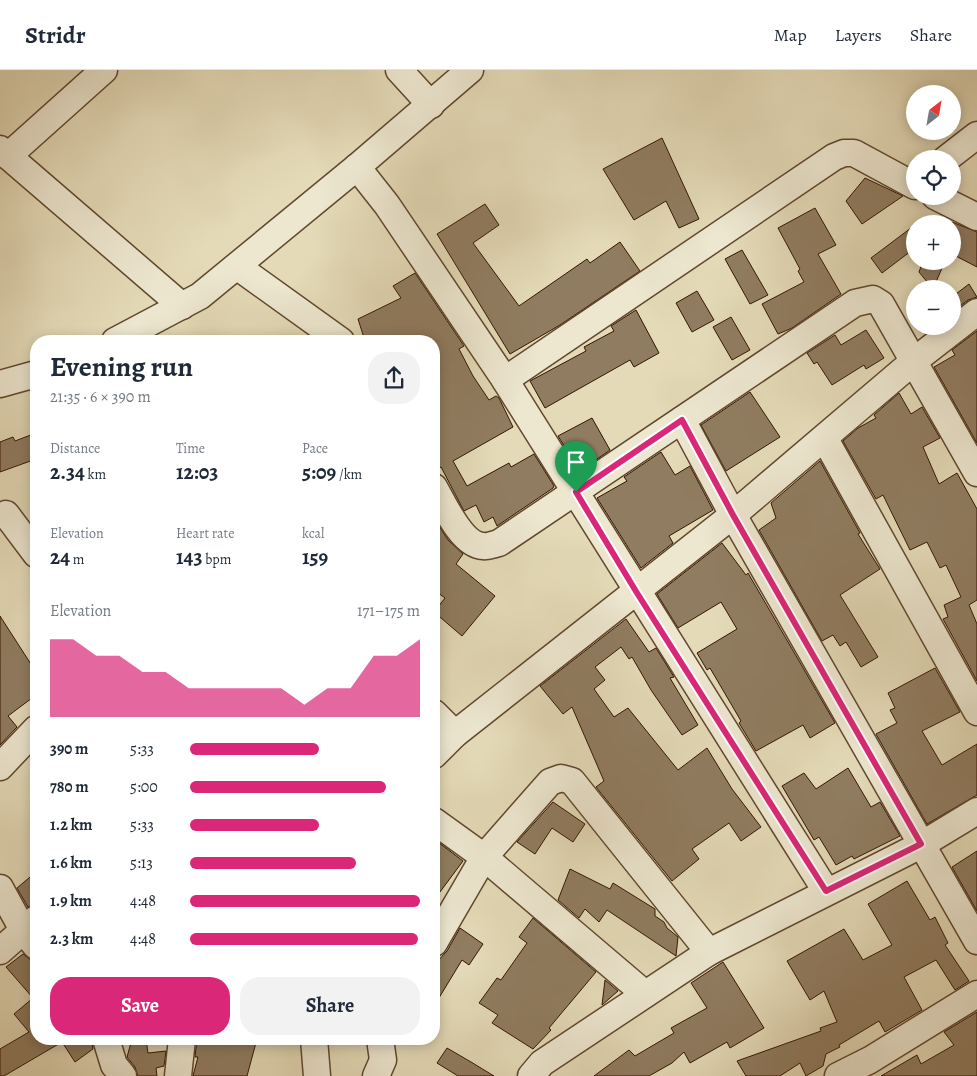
<!DOCTYPE html>
<meta charset="utf-8">
<style>
:root{--surface:#fff;--page:#f2f2f3;--text:#1f2937;--muted:#747a83;--line:#e0e1e3;--accent:#db2777}
body{margin:0;font-family:Alegreya,serif;background:var(--page);color:var(--text);height:100vh;display:flex;flex-direction:column;font-size:19px;white-space:nowrap}
*{box-sizing:border-box;margin:0}
p{font-size:16px;color:var(--muted)}
.icon{flex:none;width:28px;height:28px;fill:none;stroke:currentColor;stroke-width:2;stroke-linecap:round;stroke-linejoin:round}
.map{position:relative;flex:1;overflow:hidden}
.panel{position:absolute;left:30px;top:265px;width:410px;height:710px;display:flex;flex-direction:column;background:var(--surface);border-radius:20px;box-shadow:0 2px 12px #0003}
.panel>*{flex:none}
.needle{width:32px;rotate:31deg}
.controls{position:absolute;left:906px;top:15px;display:grid;gap:10px}
.controls a{display:grid;place-items:center;width:55px;height:55px;border-radius:50%;background:var(--surface);box-shadow:0 2px 12px #0003;font-size:25px}
.pin{position:absolute;display:grid;place-items:center;width:42px;height:42px;color:#fff;margin:-51px -21px;border-radius:50% 50% 50% 0;rotate:-45deg;box-shadow:0 0 5px #0007}
.pin .icon{rotate:45deg}
.round{display:grid;place-items:center;flex:none;width:52px;height:52px;border-radius:20px;background:var(--page)}
.headline{display:flex;align-items:center;justify-content:space-between;height:85px;padding:0 20px}
h1{font-size:28px;font-weight:700;line-height:38px}
.figures{display:grid;grid-template-columns:repeat(3,1fr);gap:8px;height:85px;padding:5px 20px}
.figures div{display:grid;align-content:center}
.figures b{font-size:21px;font-weight:700}
.figures small{font-size:14px;font-weight:400}
.figures p{font-size:14px}
.chart{height:140px;padding:10px 20px}
.chart p{display:flex;justify-content:space-between}
.chart svg{width:100%;height:90px;margin-top:5px;fill:var(--accent);opacity:.7}
.action{display:flex;gap:10px;margin-top:auto;padding:10px 20px}
.action a{flex:1;height:58px;border-radius:20px;background:var(--accent);color:#fff;font-size:20px;font-weight:700;line-height:58px;text-align:center}
.action a+a{background:var(--page);color:var(--text)}
ul{padding:0 20px;list-style:none;font-size:16px}
li{display:grid;grid-template-columns:80px 60px 1fr;align-items:center;height:38px}
li i{height:12px;border-radius:6px;background:var(--accent)}
header{display:flex;align-items:center;gap:30px;box-sizing:border-box;height:70px;padding:0 25px;background:var(--surface);border-bottom:1px solid var(--line)}
header strong{font-size:24px}
nav{display:flex;gap:28px;margin-inline-start:auto;font-size:18px}
.map>svg:first-child{display:block}
.building{fill:#907c60;stroke:#341601}
.lines{fill:none;stroke-linecap:round;stroke-linejoin:round}
.minor-casing{stroke:#60472e;stroke-width:29}
.minor{stroke:#ede7d0;stroke-width:26}
.route-casing{stroke:#fff;stroke-width:10}
.route{stroke:#db2777;stroke-width:6}
</style>
<header>
<strong>Stridr</strong>
<nav><a>Map</a><a>Layers</a><a>Share</a></nav>
</header>
<div class="map">
<svg width="977" height="1006" viewBox="0 0 977 1006">
<rect width="100%" height="100%" fill="#e4dab7"/>
<filter id="stains"><feTurbulence type="fractalNoise" baseFrequency=".004" numOctaves="4"/><feColorMatrix values="0 0 0 0 .2 0 0 0 0 .09 0 0 0 0 .02 0 0 0 .5 -.17"/></filter>
<radialGradient id="worn" r=".72"><stop offset=".6" stop-color="#630" stop-opacity="0"/><stop offset="1" stop-color="#630" stop-opacity=".3"/></radialGradient>
<g class="building">
<path d="M662 68 699 149 679 158 666 131 634 150 603 99Z"/>
<path d="M865 108 903 126 862 154 846 131Z"/>
<path d="M485 134 499 155 473 173 519 236 587 189 590 193 620 172 640 201 560 255 510 284 437 164Z"/>
<path d="M815 138 836 175 818 184 841 224 792 258 778 264 762 234 804 212 798 201 800 199 778 158Z"/>
<path d="M952 152 977 162V197L952 184Z"/>
<path d="M915 155V178L882 203 871 188Z"/>
<path d="M742 180 768 225 750 234 725 189Z"/>
<path d="M923 191H945L933 219 919 202Z"/>
<path d="M415 203 464 276 459 279 473 306 489 330 496 326 499 328 513 357 453 391 467 416 509 393 511 397 534 384 554 416 553 418 497 456 493 447 484 452 476 435 464 441 441 397 439 398 434 387V271H365L358 249 401 228 393 216Z"/>
<path d="M969 214 977 227 968 230 952 242V227Z"/>
<path d="M697 221 714 250 692 262 676 233Z"/>
<path d="M636 240 659 283 634 297 630 290 545 338 530 311 586 281 584 277 614 261 611 256Z"/>
<path d="M731 247 750 280 732 290 713 257Z"/>
<path d="M866 260 884 288 866 299 864 295 832 315 817 292 814 294 807 283 835 265 841 275Z"/>
<path d="M977 261V373L934 297 955 285 952 280Z"/>
<path d="M750 322 780 367 726 401 701 355Z"/>
<path d="M899 323 911 344 922 337 940 368 923 377 939 414 957 403 977 439V530L969 535 977 554V611L943 549 948 547 944 535 961 527 946 495 940 498 927 472 910 480 883 425 876 429 843 371 858 358 876 348 874 345Z"/>
<path d="M592 348 610 380 580 401 558 366Z"/>
<path d="M36 363V389L0 402V372L13 367 15 371Z"/>
<path d="M661 382 675 405 690 396 713 440 669 466 673 473 641 498 597 428 627 411 624 407Z"/>
<path d="M820 391 860 463 858 464 880 499 840 525 878 587 861 597 846 572 840 576 833 565 822 571 759 460 776 448 771 433Z"/>
<path d="M434 448 448 470 463 484 456 494 495 526 462 566 434 542 445 528 434 520Z"/>
<path d="M722 473 746 505 748 503 835 653 810 668 803 655 756 681 739 653 741 651 710 598 707 600 697 583 737 559 721 532 678 558 657 524Z"/>
<path d="M0 546 36 602V625L8 646 17 657 0 675Z"/>
<path d="M626 549 649 582 656 578 674 607 670 608 698 655 682 665 651 620 632 587 629 589 621 577 595 597 605 610 594 619 614 647 628 638 678 700 707 678 732 719 761 757 741 771 729 753 692 779 699 789 672 811 596 717 604 711 572 637 563 644 540 616Z"/>
<path d="M935 598 960 642 922 661 942 695 977 674V725L927 754 876 664 897 653 890 640 895 638 888 623Z"/>
<path d="M848 698 871 737 880 732 900 766 854 789 852 786 836 795 819 767 814 770 782 716 804 703 816 719Z"/>
<path d="M553 732 585 754 573 772 552 758 535 784 517 772Z"/>
<path d="M434 769 463 791 434 830Z"/>
<path d="M977 781V841L952 797Z"/>
<path d="M570 799 610 819 613 813 655 839V846L664 852 667 858 678 867 676 886 607 840 599 852 585 839 579 848 558 830Z"/>
<path d="M36 802V834L28 837 17 818Z"/>
<path d="M907 811 930 850 935 847 948 873 945 875 969 911 955 920 936 890 904 907 922 940 885 962 879 951 839 975 840 977 826 984 823 996 806 1006 800 993 780 1006H746L737 991 821 961 820 958 837 952 824 921 810 930 787 891 844 859 863 890 892 875 868 834Z"/>
<path d="M533 848 596 902 549 958 551 960 533 979 492 953 498 945 479 933 497 908 501 910 527 873 519 867Z"/>
<path d="M460 858 483 874 469 895 462 890 434 936V895L447 881Z"/>
<path d="M23 884 36 894V969H91L93 979 75 992 62 972 4 1006H0V979L29 962 14 944 33 928 6 897Z"/>
<path d="M723 892 764 958 730 978 727 972 690 993 684 982 672 993 649 1006H594L629 980 635 986 674 963 671 958 707 938 691 913Z"/>
<path d="M605 910 618 921 602 935Z"/>
<path d="M977 942V1006H881L917 985 921 994 954 975 944 962Z"/>
<path d="M132 969H146L148 983 166 981 164 996 156 998 157 1006H138L135 997 127 987Z"/>
<path d="M197 969H257L247 1006H193L198 987H195Z"/>
<path d="M447 978 471 992 494 1006H458L437 993Z"/>
</g>
<g class="lines">
<g class="minor-casing">
<g id="minor">
<path d="M399 0 431 35"/>
<path d="M0 79 182 236"/>
<path d="M8 86 104 0"/>
<path d="M946 89 977 65"/>
<path d="M357 97 387 135 505 310 826 821"/>
<path d="M935 126 977 147"/>
<path d="M238 197 341 271"/>
<path d="M115 271 200 226 357 97 470 0"/>
<path d="M505 310 834 87 844 83H854L915 116"/>
<path d="M0 314 36 304"/>
<path d="M682 350 733 445 977 871"/>
<path d="M825 369 977 642"/>
<path d="M434 417C444 434 461 475 483 476 488 477 494 474 499 473L855 233 873 229 881 234 977 403"/>
<path d="M6 444 36 484"/>
<path d="M434 643 455 664"/>
<path d="M434 685 455 664 733 445 914 291 977 242"/>
<path d="M0 697 36 659"/>
<path d="M434 751 484 787 645 924"/>
<path d="M0 818 23 860 36 876"/>
<path d="M434 873 484 787 550 712 561 708 572 711 709 882"/>
<path d="M0 881 36 849"/>
<path d="M106 969 114 995 123 1006"/>
<path d="M314 969 317 1006"/>
<path d="M178 1006 182 969"/>
<path d="M376 1006 383 990 380 969"/>
<path d="M531 1006 542 993 709 882 921 775 977 741"/>
<path d="M838 1006 870 990 977 924"/>
</g>
</g>
<use href="#minor" class="minor"/>
</g>
<g class="lines">
<g class="route-casing">
<path id="route" d="M682 350 733 445 921 774 826 821 637 523 576 422Z"/>
</g>
<use href="#route" class="route"/>
</g>
<rect width="100%" height="100%" filter="url(#stains)"/>
<rect width="100%" height="100%" fill="url(#worn)"/>
</svg>
<div class="controls">
<a><svg class="needle" viewBox="-14 -14 28 28"><path d="M0-13l5 13h-10z" fill="#e53935"/><path d="M0 13l5-13h-10z" fill="#747a83"/></svg></a>
<a><svg class="icon" aria-label="locate" viewBox="0 0 24 24"><circle cx="12" cy="12" r="6"/><path d="M12 2v4M12 18v4M2 12h4M18 12h4"/></svg></a>
<a>+</a>
<a>−</a>
</div>
<div class="pin" style="left:576px;top:422px;background:#1e9e55"><svg class="icon" aria-label="arrive" viewBox="0 0 24 24"><path d="M6 21V4h12l-3 4 3 4H6"/></svg></div>
<section class="panel">
<div class="headline"><div><h1>Evening run</h1><p>21:35 · 6 × 390 m</p></div><a class="round"><svg class="icon" aria-label="share" viewBox="0 0 24 24"><path d="M12 15V3M7 8l5-5 5 5M5 13v7h14v-7"/></svg></a></div>
<div class="figures">
<div><p>Distance</p><b>2.34<small> km</small></b></div>
<div><p>Time</p><b>12:03</b></div>
<div><p>Pace</p><b>5:09<small> /km</small></b></div>
</div>
<div class="figures">
<div><p>Elevation</p><b>24<small> m</small></b></div>
<div><p>Heart rate</p><b>143<small> bpm</small></b></div>
<div><p>kcal</p><b>159</b></div>
</div>
<div class="chart"><p><span>Elevation</span>171–175 m</p>
<svg viewBox="0 0 160 44" preserveAspectRatio="none"><path d="M0 44V6L10 6L20 14L30 14L40 22L50 22L60 30L70 30L80 30L90 30L100 30L110 38L120 30L130 30L140 14L150 14L160 6V44z"/></svg>
</div>
<ul>
<li><b>390 m</b>5:33<i style="width:56%"></i></li>
<li><b>780 m</b>5:00<i style="width:85%"></i></li>
<li><b>1.2 km</b>5:33<i style="width:56%"></i></li>
<li><b>1.6 km</b>5:13<i style="width:72%"></i></li>
<li><b>1.9 km</b>4:48<i style="width:100%"></i></li>
<li><b>2.3 km</b>4:48<i style="width:99%"></i></li>
</ul>
<div class="action"><a>Save</a><a>Share</a></div>
</section>
</div>
